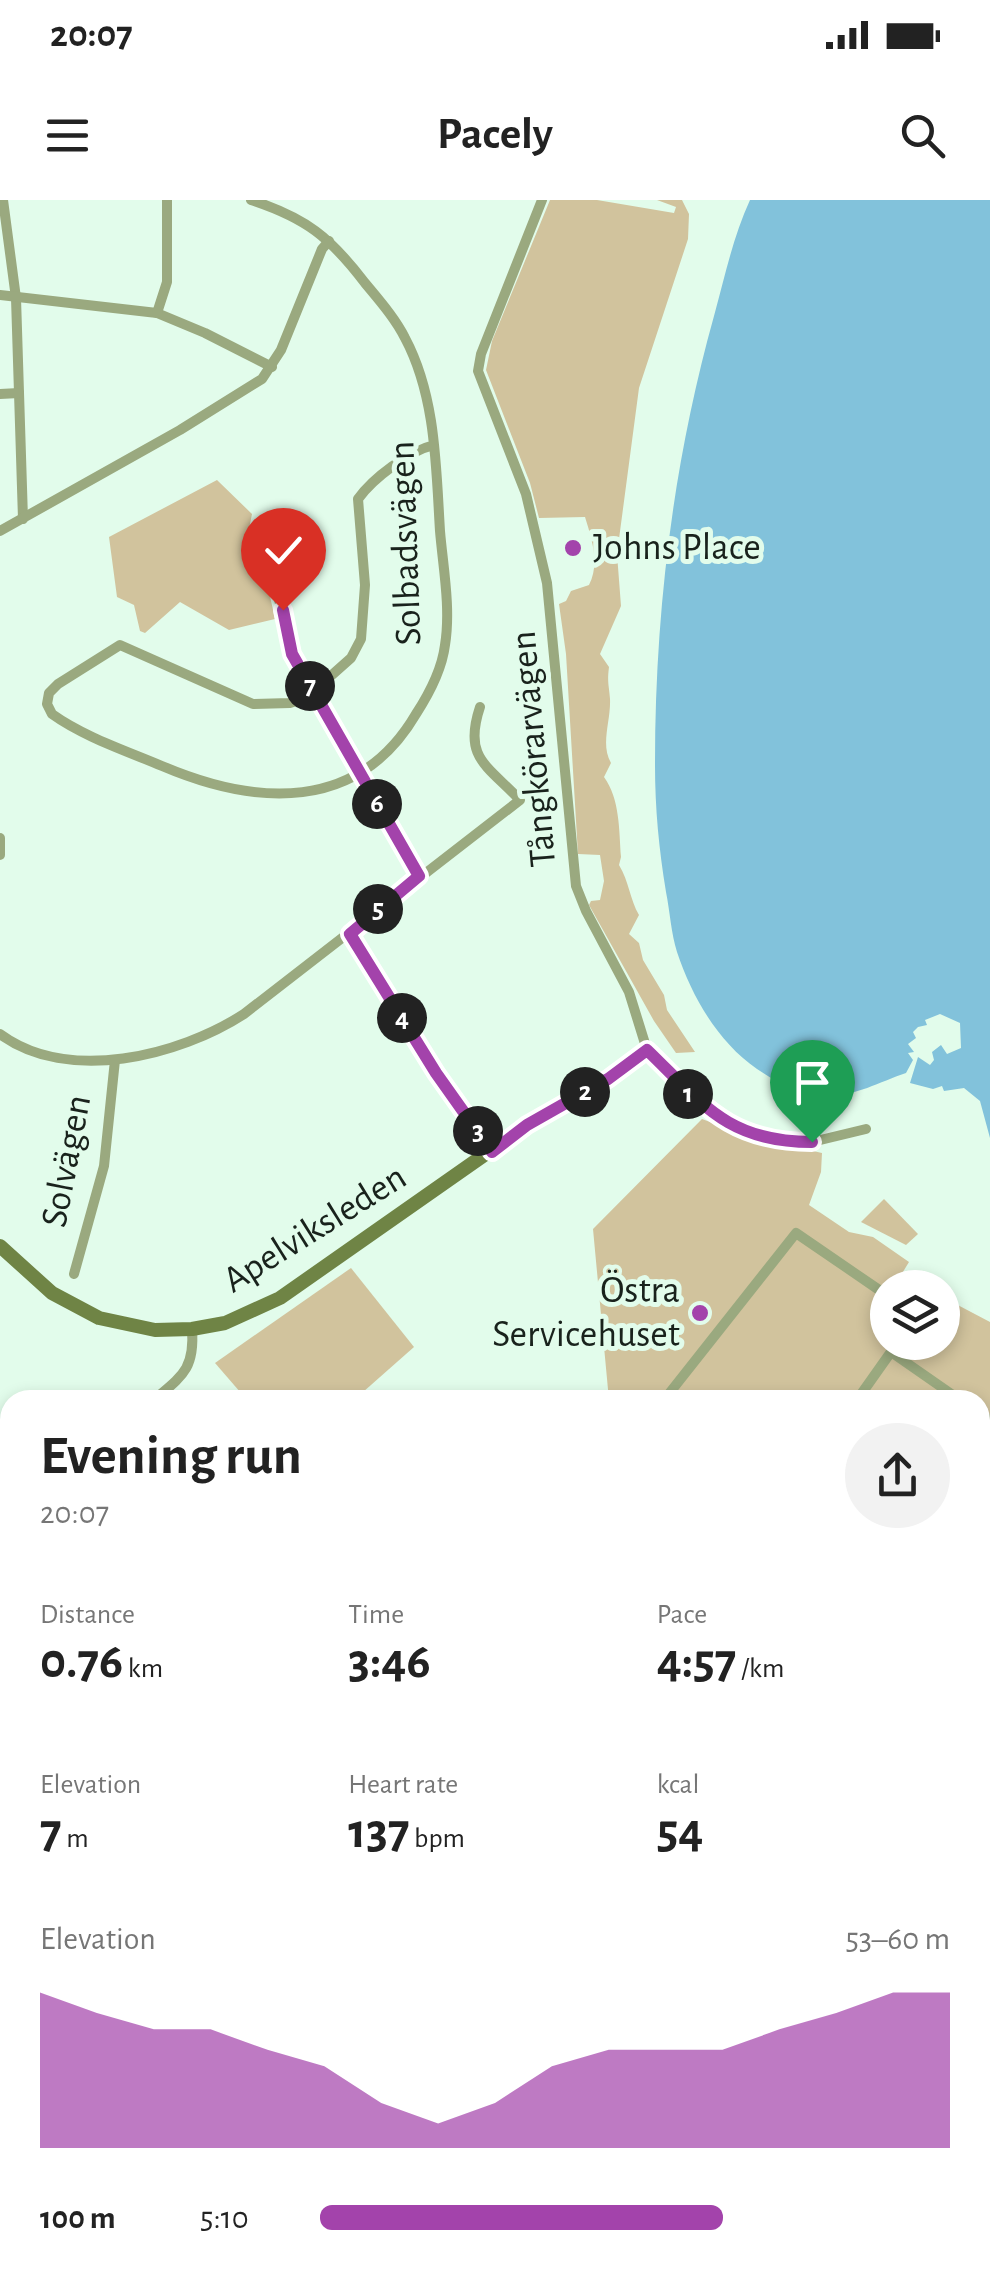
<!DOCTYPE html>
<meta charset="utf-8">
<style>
:root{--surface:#fff;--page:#f2f2f2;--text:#222;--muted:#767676;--accent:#a343ab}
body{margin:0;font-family:"Alegreya Sans",sans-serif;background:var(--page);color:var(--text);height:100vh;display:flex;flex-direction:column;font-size:38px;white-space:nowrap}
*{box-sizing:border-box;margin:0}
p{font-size:32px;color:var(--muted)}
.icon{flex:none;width:55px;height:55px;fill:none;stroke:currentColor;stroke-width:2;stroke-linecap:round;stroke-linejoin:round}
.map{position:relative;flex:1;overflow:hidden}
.drawer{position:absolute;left:0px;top:1190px;width:990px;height:888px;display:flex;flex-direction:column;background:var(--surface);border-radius:30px 30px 0 0;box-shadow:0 5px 15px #0003}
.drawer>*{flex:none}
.fabs{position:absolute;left:870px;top:1070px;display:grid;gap:20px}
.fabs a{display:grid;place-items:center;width:90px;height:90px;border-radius:50%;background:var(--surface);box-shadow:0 5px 15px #0003;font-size:50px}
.pin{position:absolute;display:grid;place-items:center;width:85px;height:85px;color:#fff;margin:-102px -42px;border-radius:50% 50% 50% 0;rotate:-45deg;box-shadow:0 0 10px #0007}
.pin .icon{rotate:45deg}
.km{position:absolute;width:50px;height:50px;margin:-25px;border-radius:50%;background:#222;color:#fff;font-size:28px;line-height:50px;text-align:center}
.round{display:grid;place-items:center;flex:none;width:105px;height:105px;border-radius:52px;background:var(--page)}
.summary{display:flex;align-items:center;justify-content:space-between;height:170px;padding:0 40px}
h1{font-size:55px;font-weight:600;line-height:75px}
.metrics{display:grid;grid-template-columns:repeat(3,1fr);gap:15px;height:170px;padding:10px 40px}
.metrics div{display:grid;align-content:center}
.metrics b{font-size:50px;font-weight:600}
.metrics small{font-size:28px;font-weight:400}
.metrics p{font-size:28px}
.chart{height:280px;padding:20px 40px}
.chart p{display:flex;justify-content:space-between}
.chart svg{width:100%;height:180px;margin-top:10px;fill:var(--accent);opacity:.7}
ul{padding:0 40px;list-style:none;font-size:32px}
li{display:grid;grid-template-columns:160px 120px 1fr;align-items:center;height:75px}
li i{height:25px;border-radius:12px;background:var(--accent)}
.status{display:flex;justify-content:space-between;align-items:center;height:70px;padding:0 50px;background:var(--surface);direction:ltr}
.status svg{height:28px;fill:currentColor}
header{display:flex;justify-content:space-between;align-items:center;height:130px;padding:0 40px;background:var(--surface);font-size:45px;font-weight:600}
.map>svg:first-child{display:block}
.green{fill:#d1c39d}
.forest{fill:#c3b07b}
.water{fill:#82c2db}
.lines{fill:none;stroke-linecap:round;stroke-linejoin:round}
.street{stroke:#9aa97f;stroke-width:10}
.secondary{stroke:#6f8445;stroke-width:14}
.route-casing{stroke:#fff;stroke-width:20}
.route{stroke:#a343ab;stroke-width:12}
.poi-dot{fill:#a343ab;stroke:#e2fceb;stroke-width:4}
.labels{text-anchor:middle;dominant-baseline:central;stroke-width:10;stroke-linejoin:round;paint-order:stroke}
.street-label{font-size:38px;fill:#19221c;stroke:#e2fceb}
.poi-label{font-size:38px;fill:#19221c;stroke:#e2fceb;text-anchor:start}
</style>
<div class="status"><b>20:07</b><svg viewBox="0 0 49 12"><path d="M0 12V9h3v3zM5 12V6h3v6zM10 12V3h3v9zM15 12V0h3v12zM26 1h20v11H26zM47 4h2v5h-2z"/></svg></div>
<header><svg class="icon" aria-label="menu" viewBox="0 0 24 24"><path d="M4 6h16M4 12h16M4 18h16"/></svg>Pacely<svg class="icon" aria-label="search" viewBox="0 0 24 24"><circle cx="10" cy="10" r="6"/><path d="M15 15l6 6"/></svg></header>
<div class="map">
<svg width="990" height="2076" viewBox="0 0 990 2076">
<rect width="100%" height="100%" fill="#e2fceb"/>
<g class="green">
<path d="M550 0H597L674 13 676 7 657 0H682L689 14 688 39 639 188 617 354 621 406 600 454 609 467C607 483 609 485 610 499 611 521 600 544 611 563L604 577C620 599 619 630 621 657L619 665C629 681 630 700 639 715L629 734 639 743 643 760 664 795 667 810 695 852 676 853 654 821 589 705 591 701 600 700 604 681 600 655 578 654 566 454 559 404 566 401 571 391 589 385C600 363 592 340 585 317L539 318 530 283 486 170 492 141Z"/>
<path d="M217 280 252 314 245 349 255 369 266 378 275 419 229 430 180 402 145 433 140 431 134 405 117 397 109 337Z"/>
<path d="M702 919 751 937 822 953 821 972 809 1005 849 1032 873 1037 909 1062 898 1080 909 1087 888 1088V1142H942L943 1114 952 1102 990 1122V1305L980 1314V1200H609L593 1029Z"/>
<path d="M884 999 918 1034 906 1045 861 1022Z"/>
<path d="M351 1068 414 1147 354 1200H247L215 1163Z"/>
<path d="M10 1571V1885L0 1867V1580Z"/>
<path d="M108 2068H453L448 2076H108L111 2074Z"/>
</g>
<path class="forest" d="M990 1385V1595L980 1577V1390Z"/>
<g class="water">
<path d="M750 0H990V938L980 901 964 888 944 891 942 886 933 889 910 883 918 857 930 865 934 860 932 852 941 845 947 854 961 848 960 823 940 814 925 820 927 825 918 827 913 832 916 838 908 844 914 852 908 853 913 860 906 873C879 882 856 896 827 896 801 896 778 883 757 869 718 842 692 797 677 752 671 733 670 712 666 692 659 649 655 609 655 565 655 412 673 263 714 116 725 76 733 37 750 0Z"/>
<path d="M990 1988V2076H742V2068H980V1995L985 1996Z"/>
</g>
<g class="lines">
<g class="street">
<path d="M3 0 16 98 23 319"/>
<path d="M251 0C306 18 330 37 365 83 379 100 395 118 405 138 436 196 436 267 440 331 443 367 451 408 445 445 442 469 429 494 416 514 358 613 256 606 162 566 127 551 84 537 52 514L47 504 49 493 58 484 120 445 253 504 290 503 306 498 351 458 361 439 365 385 358 299C373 278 409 251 434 245"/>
<path d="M542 0 481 154 478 171 526 294 547 383 576 686 586 711 629 792 647 850 698 903 721 919 747 930 787 940 812 942 866 929"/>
<path d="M0 95 157 113 205 133 272 167"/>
<path d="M157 113 167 82V0"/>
<path d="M0 194 19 193"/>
<path d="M0 331 180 230 262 179 281 150 322 49 329 41"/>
<path d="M258 358 274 378 292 454 419 677"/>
<path d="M0 638V655"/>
<path d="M351 733 436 873 492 952"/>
<path d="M0 834C68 884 179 856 244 814L520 600C487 565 463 558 480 507"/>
<path d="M74 1074 104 966 115 860"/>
<path d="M891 1152 960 1200"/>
<path d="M154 1200C182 1176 195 1169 192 1129"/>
<path d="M664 1200 796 1033 888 1096"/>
<path d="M857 1200 898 1142"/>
<path d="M980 1213 990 1220"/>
<path d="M0 1375 10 1362"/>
<path d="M0 1455 10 1457"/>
<path d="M0 1495 10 1497"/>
<path d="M0 1524 10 1513"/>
<path d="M0 1991 10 2009"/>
<path d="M0 2050 10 2048"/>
<path d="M684 2076V2068"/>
</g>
<path class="secondary" d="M0 1046 52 1093 99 1118 155 1130 192 1129 225 1123 280 1098 527 925 608 879 647 850"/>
</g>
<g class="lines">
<g class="route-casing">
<path id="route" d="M283 410 292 454 419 676 350 734 436 873 492 952 527 925 608 879 647 850C702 903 727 942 812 942"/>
</g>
<use href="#route" class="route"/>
</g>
<g class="poi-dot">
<circle cx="573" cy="348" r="10"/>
<circle cx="700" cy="1113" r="10"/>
</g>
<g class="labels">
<g class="street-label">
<text transform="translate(406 343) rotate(-92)">Solbadsvägen</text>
<text transform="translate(534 549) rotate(-95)">Tångkörarvägen</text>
<text transform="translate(67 961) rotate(-79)">Solvägen</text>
<text transform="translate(315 1029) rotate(-32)">Apelviksleden</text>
</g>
<g class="poi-label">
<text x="593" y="348">Johns Place</text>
<text x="680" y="1091" text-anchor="end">Östra<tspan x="680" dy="44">Servicehuset</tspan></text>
</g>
</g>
</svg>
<div class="fabs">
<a><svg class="icon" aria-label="layers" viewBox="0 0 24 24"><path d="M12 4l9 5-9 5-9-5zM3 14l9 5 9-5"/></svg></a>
</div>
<div class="pin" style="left:812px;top:942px;background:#1e9e55"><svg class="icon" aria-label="arrive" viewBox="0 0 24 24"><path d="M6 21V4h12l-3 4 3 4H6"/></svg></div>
<div class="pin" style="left:283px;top:410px;background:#d93025"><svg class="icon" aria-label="check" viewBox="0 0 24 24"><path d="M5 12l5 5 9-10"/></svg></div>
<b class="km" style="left:688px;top:894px">1</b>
<b class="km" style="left:585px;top:892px">2</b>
<b class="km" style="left:478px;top:931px">3</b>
<b class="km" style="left:402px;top:818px">4</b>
<b class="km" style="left:378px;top:709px">5</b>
<b class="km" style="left:377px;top:604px">6</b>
<b class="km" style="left:310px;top:486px">7</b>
<section class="drawer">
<div class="summary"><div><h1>Evening run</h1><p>20:07</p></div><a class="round"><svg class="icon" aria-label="share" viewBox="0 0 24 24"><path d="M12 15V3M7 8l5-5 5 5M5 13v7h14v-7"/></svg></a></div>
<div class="metrics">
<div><p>Distance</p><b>0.76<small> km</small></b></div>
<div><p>Time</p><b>3:46</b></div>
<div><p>Pace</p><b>4:57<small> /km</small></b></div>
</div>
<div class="metrics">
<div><p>Elevation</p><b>7<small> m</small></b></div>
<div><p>Heart rate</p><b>137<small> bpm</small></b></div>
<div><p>kcal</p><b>54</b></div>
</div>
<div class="chart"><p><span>Elevation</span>53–60 m</p>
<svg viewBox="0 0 160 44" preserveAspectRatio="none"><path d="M0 44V6L10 11L20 15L30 15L40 20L50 24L60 33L70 38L80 33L90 24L100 20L110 20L120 20L130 15L140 11L150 6L160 6V44z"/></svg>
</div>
<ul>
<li><b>100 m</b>5:10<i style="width:64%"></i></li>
</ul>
</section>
</div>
